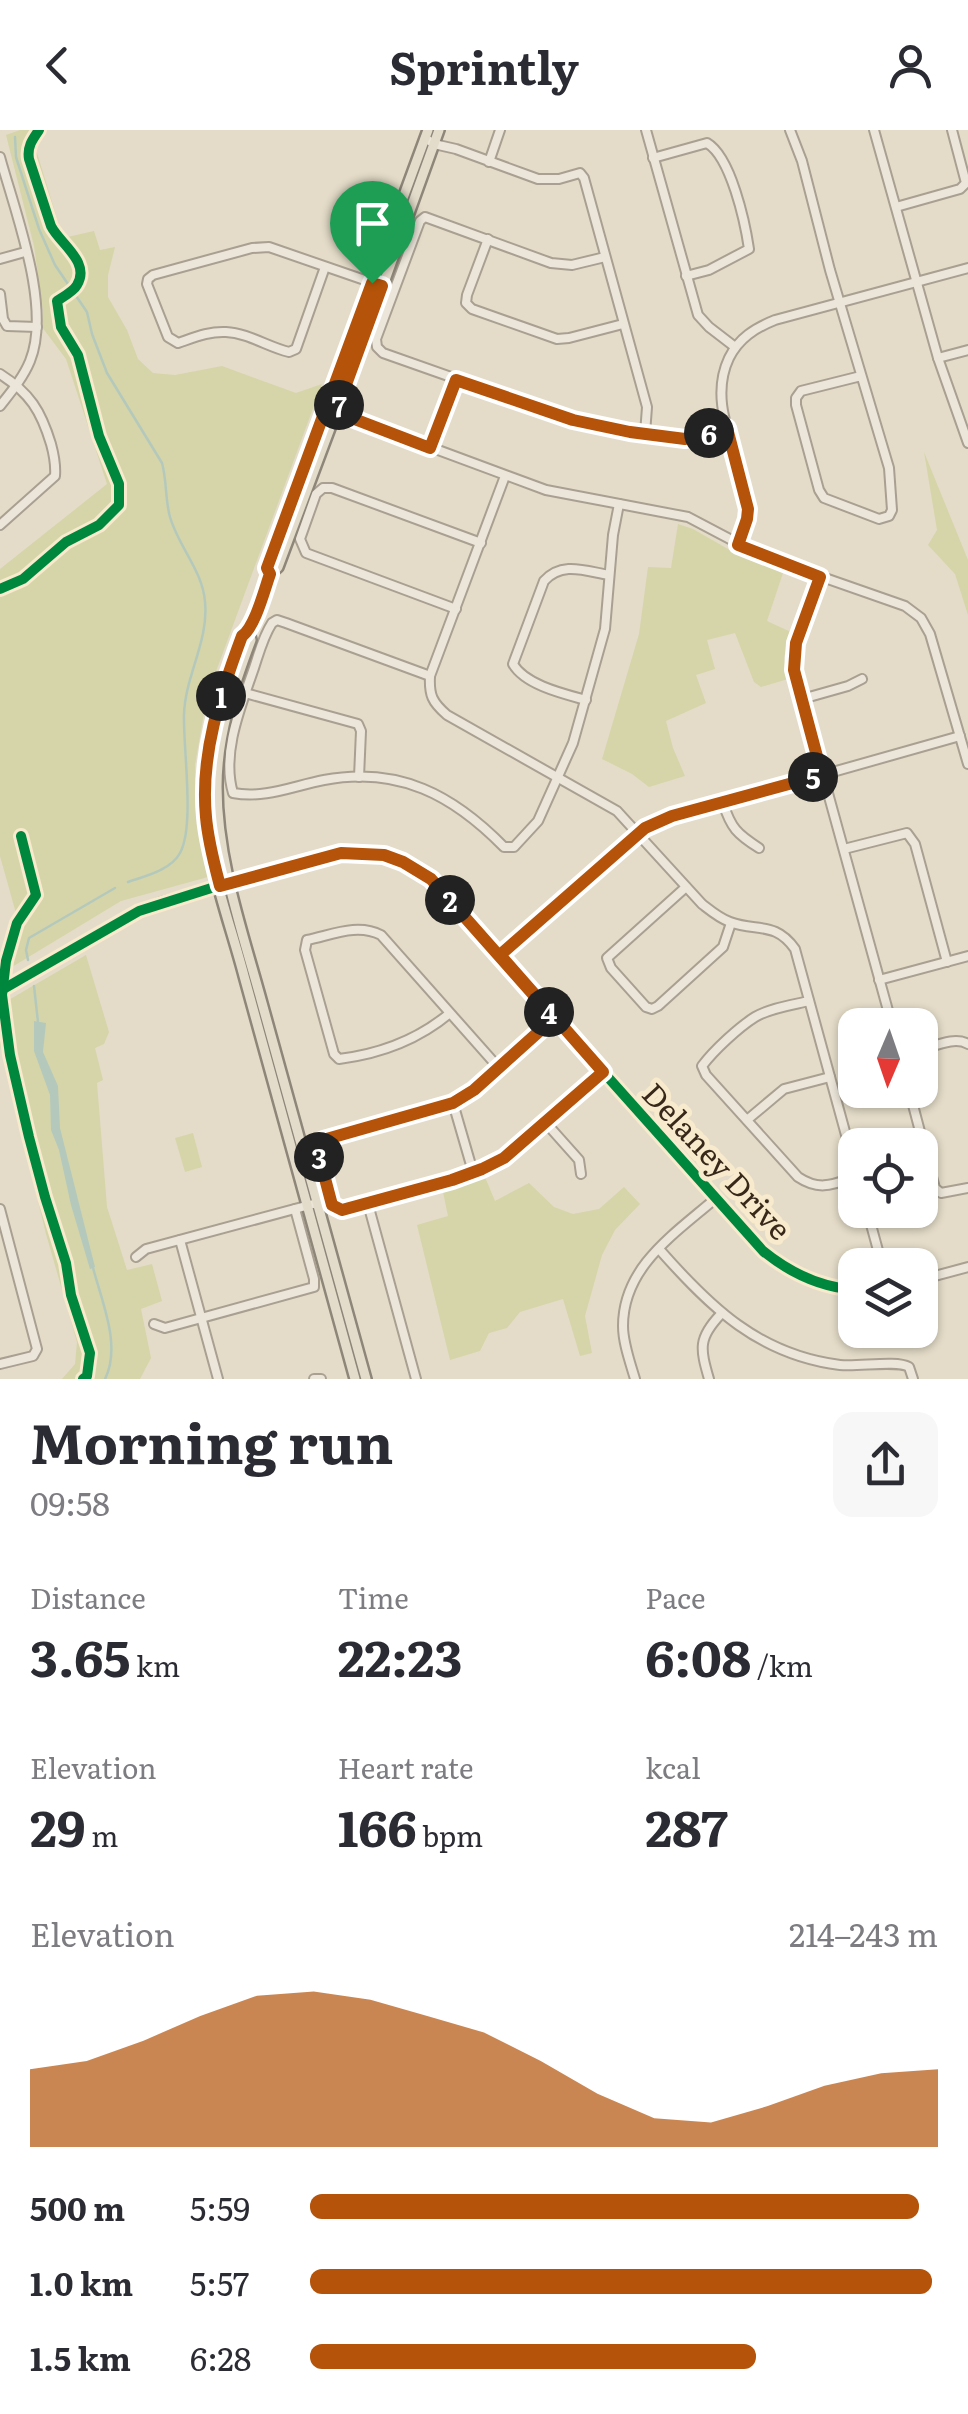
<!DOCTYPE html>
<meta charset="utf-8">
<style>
:root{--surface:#fff;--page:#f7f7f7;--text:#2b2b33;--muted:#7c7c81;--accent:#b45309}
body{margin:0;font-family:Literata,serif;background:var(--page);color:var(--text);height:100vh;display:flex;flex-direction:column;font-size:38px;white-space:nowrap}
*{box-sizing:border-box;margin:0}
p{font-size:32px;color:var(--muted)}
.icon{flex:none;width:55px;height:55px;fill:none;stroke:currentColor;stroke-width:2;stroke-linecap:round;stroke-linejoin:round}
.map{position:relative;height:1249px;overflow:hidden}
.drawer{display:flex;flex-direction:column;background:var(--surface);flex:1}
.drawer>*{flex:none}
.needle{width:65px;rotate:182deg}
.tools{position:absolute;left:838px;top:878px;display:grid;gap:20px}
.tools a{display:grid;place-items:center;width:100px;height:100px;border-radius:20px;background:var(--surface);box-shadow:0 2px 8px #0004;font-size:50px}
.pin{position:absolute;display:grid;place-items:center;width:85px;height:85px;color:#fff;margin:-102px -42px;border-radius:50% 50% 50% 0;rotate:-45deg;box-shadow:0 0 10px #0007}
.pin .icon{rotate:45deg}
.km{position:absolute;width:50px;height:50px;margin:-25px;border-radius:50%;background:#222;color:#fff;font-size:28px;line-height:50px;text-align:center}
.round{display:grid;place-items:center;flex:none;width:105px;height:105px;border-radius:20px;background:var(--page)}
.summary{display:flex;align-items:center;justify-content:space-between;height:170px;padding:0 30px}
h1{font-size:55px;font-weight:700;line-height:75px}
.metrics{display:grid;grid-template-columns:repeat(3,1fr);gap:15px;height:170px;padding:10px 30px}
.metrics div{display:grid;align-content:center}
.metrics b{font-size:50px;font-weight:700}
.metrics small{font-size:28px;font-weight:400}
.metrics p{font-size:28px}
.chart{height:280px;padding:20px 30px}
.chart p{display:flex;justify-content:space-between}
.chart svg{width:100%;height:180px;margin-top:10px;fill:var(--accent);opacity:.7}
ul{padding:0 30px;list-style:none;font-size:32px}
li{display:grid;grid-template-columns:160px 120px 1fr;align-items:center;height:75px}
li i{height:25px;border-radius:12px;background:var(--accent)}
header{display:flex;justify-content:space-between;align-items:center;height:130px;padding:0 30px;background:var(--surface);font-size:45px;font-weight:700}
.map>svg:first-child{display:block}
.green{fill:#d5d5a9}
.water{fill:#b4c9bc}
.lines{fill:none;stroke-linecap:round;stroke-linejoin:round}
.stream{stroke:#b4c9bc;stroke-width:2.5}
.minor-casing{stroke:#a9a092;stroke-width:12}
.major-casing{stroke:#8e8679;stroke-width:14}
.minor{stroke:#ece6da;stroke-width:8}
.major{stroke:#e4dccb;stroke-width:9}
.cycleway-casing{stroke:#f8eacc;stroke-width:16}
.cycleway{stroke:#00873e;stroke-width:10}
.route-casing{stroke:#fff;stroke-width:20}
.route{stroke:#b45309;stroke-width:12}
.labels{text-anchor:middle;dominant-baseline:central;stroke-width:10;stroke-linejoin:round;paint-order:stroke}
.street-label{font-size:30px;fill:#37281a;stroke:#f8eacc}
</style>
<header><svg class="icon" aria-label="back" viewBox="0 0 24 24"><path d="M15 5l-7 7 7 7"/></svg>Sprintly<svg class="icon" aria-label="person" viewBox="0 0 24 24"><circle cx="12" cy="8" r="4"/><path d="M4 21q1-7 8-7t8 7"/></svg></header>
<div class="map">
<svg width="968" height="1249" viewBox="0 0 968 1249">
<rect width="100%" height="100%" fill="#e4dcc8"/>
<g class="green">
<path d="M20 0H30L63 108 94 101 100 120 115 117 108 145V167L127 200 138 229 153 243 175 245 222 236 296 263 322 254 207 566 195 635 196 684 208 747 121 771 12 837 11 815 17 787 0 726V439L107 354 66 229 42 197 43 180 34 116 6 5Z"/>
<path d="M924 322 968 430V485L955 444 928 415 937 400Z"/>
<path d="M678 394 693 399 742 427 783 443 767 491 791 502 784 527 788 549 761 557 754 552 735 503 707 510 715 539 696 545 706 573 666 591 673 618 685 646 649 657 632 644 602 629 639 504 648 437 671 438Z"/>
<path d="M86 825 109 902 104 914 95 918 103 950 97 953 107 1077 127 1140 152 1134 162 1171 141 1179 151 1228 140 1249H62L75 1234 77 1212 46 1104 0 915V875Z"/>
<path d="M193 1003 202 1037 185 1042 175 1008Z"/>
<path d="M485 1047 495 1071 529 1053 554 1077 573 1084 599 1079 624 1057 640 1074 615 1100 602 1125 585 1186 592 1223 580 1226 563 1169 520 1182 507 1198 489 1203 480 1221 450 1230 417 1095 448 1086 443 1062Z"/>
</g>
<path class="water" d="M34 891 46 893 43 922 58 956 60 998 95 1137 90 1139 71 1075 59 1020 51 1000 50 965 34 921Z"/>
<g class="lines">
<g class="stream">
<path d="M15 7 16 27 39 99 55 135 87 182 92 204 107 243 162 333C167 351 165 369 170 387 178 416 203 441 205 472 209 511 185 546 184 585 183 618 195 696 180 723 171 740 145 746 128 752"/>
<path d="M28 830 26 820 29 808 115 758"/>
<path d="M34 856 38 892"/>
<path d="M92 1134C101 1170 122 1215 105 1249"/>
</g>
<g class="minor-casing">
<g id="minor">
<path d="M646 0 698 185 709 197 735 217"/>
<path d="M790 0 802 31 830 140 889 338 892 380 889 386 879 389 824 368 819 360 796 275V268L801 261 861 246"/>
<path d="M874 0 938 228 968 313"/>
<path d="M425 8 434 14 456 19 538 49H559L580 43 584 48 647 277 645 304"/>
<path d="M0 27C15 82 52 177 30 231 23 248 11 262 0 276"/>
<path d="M653 28 707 13C731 27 745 92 749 119L709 140 686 146"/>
<path d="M489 32 500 0"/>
<path d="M896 77 960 59 966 53 952 0"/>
<path d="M488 109 467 165 466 173 472 179 557 209 569 208 623 194"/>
<path d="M605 127 572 135 551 133 425 87 420 91 376 209 377 217 383 223 573 290 677 309 727 298"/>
<path d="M0 129 25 122"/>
<path d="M325 137 296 219 289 222C268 217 248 203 226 202 209 201 193 208 178 213L168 207 147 154 148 149 153 145 252 118 269 117 382 156"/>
<path d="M0 164 3 189 7 196 37 197"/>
<path d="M938 228 968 220"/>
<path d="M0 244C30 263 41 281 51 314 54 325 56 334 55 346L0 395"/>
<path d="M333 281 546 360 688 387 762 426 905 476 921 488 930 504 968 634"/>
<path d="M430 318 455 250"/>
<path d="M505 346 430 546C429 565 432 572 447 585L617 681 702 774C711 781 719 788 730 792 757 802 775 791 795 819L855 1038"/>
<path d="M738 415C742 403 748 391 747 378 745 327 705 279 729 228 739 208 755 198 775 190L968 138"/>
<path d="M820 447 796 513 794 540 892 895"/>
<path d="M456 479 306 423 300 409 316 364 323 358H332L481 413"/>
<path d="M430 546 286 493 277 490 272 493C263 507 259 523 254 538 241 576 221 623 233 663 265 669 293 656 324 650 399 636 453 665 504 717H514L538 691 573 613 605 499 613 405 619 374"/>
<path d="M245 563 358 594 361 601 359 647"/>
<path d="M802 569 848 556 862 549"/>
<path d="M586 570C564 564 525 555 513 534L544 451C562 431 585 441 609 445"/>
<path d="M723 673C731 698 737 704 759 718"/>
<path d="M844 719 907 703 915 714 947 832"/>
<path d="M686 757 607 828 611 838 646 877 652 879 658 876 723 817 731 793"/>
<path d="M500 825 645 698 672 686 723 673 960 606"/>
<path d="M879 850 968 826"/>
<path d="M0 861 139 781 161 772 341 723 384 725 418 739 431 749 763 1121C790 1143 820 1157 855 1160"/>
<path d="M809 871C792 875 770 878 755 887 739 897 714 920 702 936L706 945 798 1047C819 1061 832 1055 855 1047"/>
<path d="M450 883C419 909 380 924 339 929L334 924 305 820 307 810C332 805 357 793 381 805L498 937"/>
<path d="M554 888 474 960 453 973 323 1010 317 1018 333 1075 342 1080 452 1050 483 1039 505 1028 603 942"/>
<path d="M920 920C935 916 955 906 968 914"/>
<path d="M909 960 935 1058 941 1063 968 1058"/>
<path d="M453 973 473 1042"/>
<path d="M747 990 784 959 830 947"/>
<path d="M546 993 579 1030 581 1044"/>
<path d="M368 1074 416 1249"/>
<path d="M0 1079 37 1219 33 1226 0 1234"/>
<path d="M867 1080 882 1135"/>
<path d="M180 1110 218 1249"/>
<path d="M659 1119C710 1177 759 1225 840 1235 859 1237 896 1230 909 1237L913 1249"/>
<path d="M136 1127 146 1119 317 1073"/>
<path d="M920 1150 968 1137"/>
<path d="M154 1194 165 1198 314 1157V1149L295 1079"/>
<path d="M314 1249H321"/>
<path d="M635 1249C630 1232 623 1213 623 1196 623 1136 676 1103 716 1068"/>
<path d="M709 1249C700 1218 698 1208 721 1184"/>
</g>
</g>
<g class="major-casing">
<g id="major">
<path d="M270 444 278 437 368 197 439 0"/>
<path d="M249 502 251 510C233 558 217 605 217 657 217 731 243 803 262 873 296 999 331 1124 366 1249"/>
<path d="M355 1249C318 1115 280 981 244 846 231 796 208 735 205 684 202 622 220 564 242 507 256 497 264 461 270 444L267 438 428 0"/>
</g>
</g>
<use href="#minor" class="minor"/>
<use href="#major" class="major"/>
<g class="cycleway-casing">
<g id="cycleway">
<path d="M0 459 23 449 66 412 99 395 119 375V354L99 306 78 225 61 197 57 171C63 167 74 161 77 155 91 132 60 114 51 96L29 29C27 17 32 10 39 0"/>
<path d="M21 706 36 765 17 793 6 831 2 865 10 925 29 1007 45 1067 66 1133 71 1165 90 1223 87 1246 83 1249"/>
<path d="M231 752C304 736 362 698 431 749L763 1121C790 1143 820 1157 855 1160"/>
<path d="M0 861 139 781 224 754"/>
</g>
</g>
<use href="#cycleway" class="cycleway"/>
</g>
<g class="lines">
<g class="route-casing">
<path id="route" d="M372 153 267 438 270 444C264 461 255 497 242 506 220 565 200 625 206 687 208 711 214 733 220 756L341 723 384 725 403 732 431 749 554 888 474 960 453 973 323 1010 317 1018 332 1075 342 1080 452 1050 482 1039 504 1028 603 942 500 825 645 698 672 686 822 645 794 540 796 513 820 447 738 415 747 389 748 379 727 298 685 309 630 302 573 290 456 250 430 318 336 282 382 156 372 153"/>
</g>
<use href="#route" class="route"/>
</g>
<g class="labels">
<g class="street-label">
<text transform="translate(718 1030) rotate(47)">Delaney Drive</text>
</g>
</g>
</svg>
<div class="tools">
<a><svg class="needle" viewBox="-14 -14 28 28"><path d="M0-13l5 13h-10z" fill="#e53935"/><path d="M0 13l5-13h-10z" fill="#7c7c81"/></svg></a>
<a><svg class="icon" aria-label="locate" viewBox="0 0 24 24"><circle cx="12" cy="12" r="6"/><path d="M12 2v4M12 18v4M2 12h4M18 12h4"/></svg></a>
<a><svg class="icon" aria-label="layers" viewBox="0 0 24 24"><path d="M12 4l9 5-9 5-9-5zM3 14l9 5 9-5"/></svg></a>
</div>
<div class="pin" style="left:372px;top:153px;background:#1e9e55"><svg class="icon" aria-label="arrive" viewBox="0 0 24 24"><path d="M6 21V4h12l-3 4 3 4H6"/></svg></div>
<b class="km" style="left:221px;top:566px">1</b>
<b class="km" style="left:450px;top:770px">2</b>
<b class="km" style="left:319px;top:1027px">3</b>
<b class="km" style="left:549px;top:882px">4</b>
<b class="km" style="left:813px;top:647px">5</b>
<b class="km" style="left:709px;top:303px">6</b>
<b class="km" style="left:339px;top:275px">7</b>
</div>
<section class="drawer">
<div class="summary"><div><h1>Morning run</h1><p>09:58</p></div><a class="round"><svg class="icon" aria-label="share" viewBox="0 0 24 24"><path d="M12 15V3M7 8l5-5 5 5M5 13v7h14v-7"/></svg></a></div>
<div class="metrics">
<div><p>Distance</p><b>3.65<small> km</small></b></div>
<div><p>Time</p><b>22:23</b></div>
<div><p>Pace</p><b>6:08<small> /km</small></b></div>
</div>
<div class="metrics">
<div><p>Elevation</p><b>29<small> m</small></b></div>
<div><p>Heart rate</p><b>166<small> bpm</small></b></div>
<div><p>kcal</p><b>287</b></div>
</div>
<div class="chart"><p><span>Elevation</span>214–243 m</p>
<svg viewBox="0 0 160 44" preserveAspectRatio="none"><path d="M0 44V25L10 23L20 18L30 12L40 7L50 6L60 8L70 12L80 16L90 23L100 31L110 37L120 38L130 34L140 29L150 26L160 25V44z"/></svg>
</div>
<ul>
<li><b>500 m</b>5:59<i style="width:97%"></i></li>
<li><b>1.0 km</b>5:57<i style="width:99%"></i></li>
<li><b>1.5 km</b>6:28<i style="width:71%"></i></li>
</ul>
</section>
